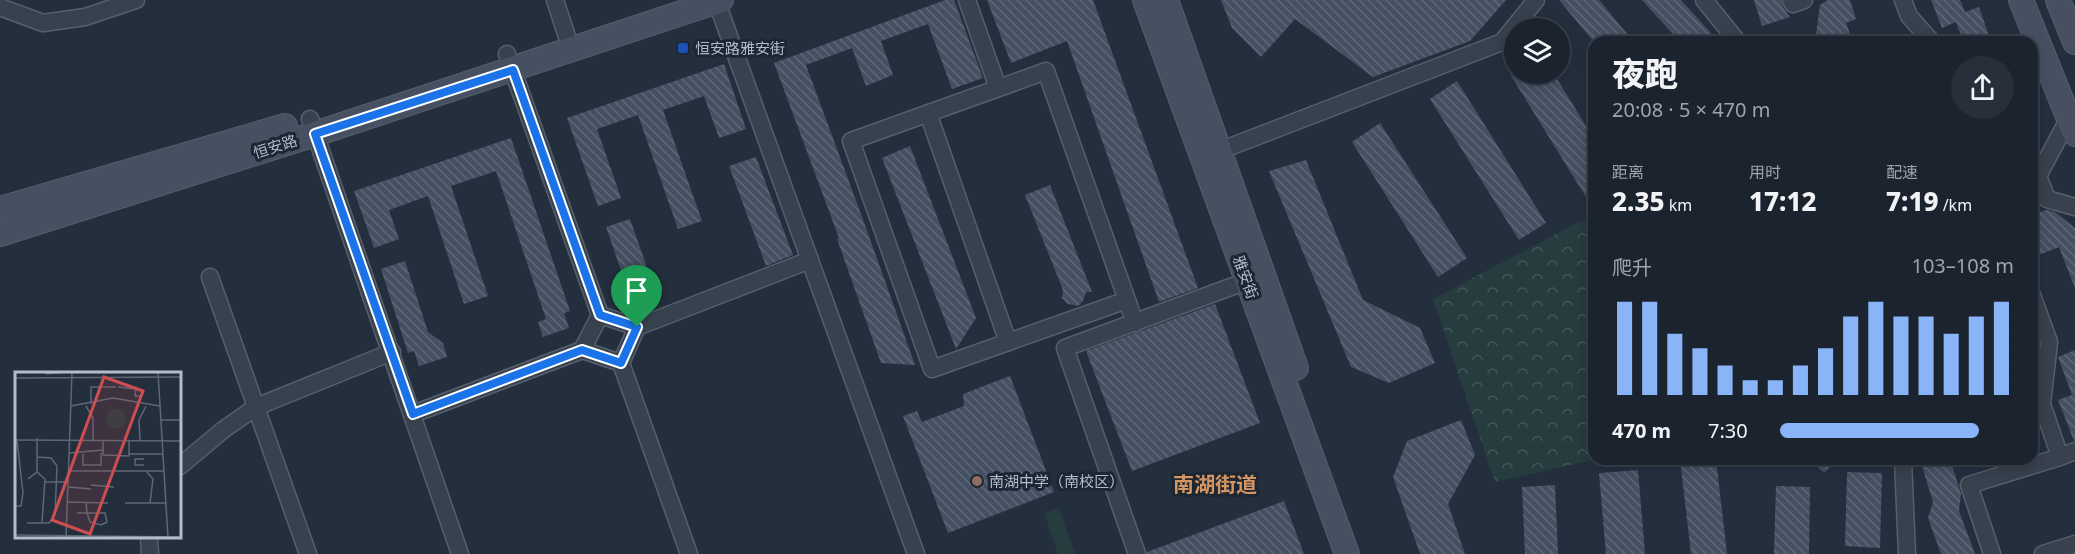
<!DOCTYPE html>
<html lang="zh">
<meta charset="utf-8">
<style>
:root{--surface:#1b232e;--page:#282f3a;--text:#f1f3f6;--muted:#a0a4aa;--line:#39404a;--accent:#8ab4f8}
body{margin:0;font-family:"Noto Sans","Noto Sans SC",sans-serif;background:var(--page);color:var(--text);height:100vh;display:flex;flex-direction:column;font-size:22px;white-space:nowrap}
*{box-sizing:border-box;margin:0}
p{font-size:20px;color:var(--muted)}
.icon{flex:none;width:33px;height:33px;fill:none;stroke:currentColor;stroke-width:2;stroke-linecap:round;stroke-linejoin:round}
.map{position:relative;flex:1;overflow:hidden}
.sheet{position:absolute;left:1588px;top:36px;width:450px;height:429px;display:flex;flex-direction:column;background:var(--surface);border-radius:18px;box-shadow:0 3px 15px #0003,0 0 0 2px var(--line)}
.sheet>*{flex:none}
.buttons{position:absolute;left:1504px;top:18px;display:grid;gap:12px}
.buttons a{display:grid;place-items:center;width:66px;height:66px;border-radius:50%;background:var(--surface);box-shadow:0 3px 15px #0003,0 0 0 2px var(--line);font-size:30px}
.pin{position:absolute;display:grid;place-items:center;width:51px;height:51px;color:#fff;margin:-62px -26px;border-radius:50% 50% 50% 0;rotate:-45deg;box-shadow:0 0 6px #0007}
.pin .icon{rotate:45deg}
.round{display:grid;place-items:center;flex:none;width:63px;height:63px;border-radius:32px;background:var(--page)}
.summary{display:flex;align-items:center;justify-content:space-between;height:102px;padding:0 24px}
h1{font-size:33px;font-weight:800;line-height:45px}
.figures{display:grid;grid-template-columns:repeat(3,1fr);gap:9px;height:102px;padding:6px 24px}
.figures div{display:grid;align-content:center}
.figures b{font-size:26px;font-weight:800}
.figures small{font-size:16px;font-weight:400}
.figures p{font-size:16px}
.chart{height:168px;padding:12px 24px}
.chart p{display:flex;justify-content:space-between}
.chart svg{width:100%;height:108px;margin-top:6px;stroke:var(--accent);stroke-width:6}
ul{padding:0 24px;list-style:none;font-size:20px}
li{display:grid;grid-template-columns:96px 72px 1fr;align-items:center;height:45px}
li i{height:15px;border-radius:8px;background:var(--accent)}
.map>svg:first-child{display:block}
.park{fill:url(#park-crowns)}
.pitch{fill:#263c3f}
.building{fill:url(#building-back-hatch)}
.lines{fill:none;stroke-linecap:round;stroke-linejoin:round}
.minor-casing{stroke:#565f6c;stroke-width:19}
.secondary-casing{stroke:#565f6c;stroke-width:26}
.minor{stroke:#38414e;stroke-width:16}
.secondary{stroke:#465061;stroke-width:24}
.route-casing{stroke:#fff;stroke-width:12}
.route{stroke:#1a73e8;stroke-width:8}
.transit-dot{fill:#1a4fb4;stroke:#1d2633;stroke-width:2}
.education-dot{fill:#8d6e63;stroke:#1d2633;stroke-width:2}
.labels{text-anchor:middle;dominant-baseline:central;stroke-width:6;stroke-linejoin:round;paint-order:stroke}
.poi-label{font-size:15px;fill:#b4bcc9;stroke:#1d2633;text-anchor:start}
.street-label{font-size:15px;fill:#b4bcc9;stroke:#1d2633}
.district-label{font-size:21px;font-weight:bold;fill:#d59563;stroke:#1d2633}
.inset-road{fill:none;stroke:#5e6776;stroke-width:1.5}
.view{fill:#ce4d50;fill-opacity:0.15;stroke:#ce4d50;stroke-width:3}
.inset-edge{fill:none;stroke:#b4bcc9;stroke-width:3}
</style>
<div class="map">
<svg width="2075" height="554" viewBox="0 0 2075 554">
<defs>
<pattern id="park-crowns" width="20" height="18" patternUnits="userSpaceOnUse" patternTransform="scale(1.5)"><rect width="20" height="18" fill="#263c3f"/><path d="M2 6a3 3 0 1 1 6 0M12 15a3 3 0 1 1 6 0" fill="none" stroke="#435659"/></pattern>
<pattern id="building-back-hatch" width="6" height="6" patternUnits="userSpaceOnUse" patternTransform="scale(1.5)"><rect width="6" height="6" fill="#455162"/><path d="M-1 5l2 2M0 0l6 6M5-1l2 2" fill="none" stroke="#5d6877"/></pattern>
</defs>
<rect width="100%" height="100%" fill="#242f3e"/>
<path class="park" d="M1594 214V459H1597L1495 482 1433 299Z"/>
<path class="pitch" d="M1058 508H1059L1075 554H1058L1044 513Z"/>
<g class="building">
<path d="M945 0H954L983 78 952 89 928 24 881 41 893 75 866 86 852 48 806 65 865 225 915 365 881 363 837 239 839 238 774 63Z"/>
<path d="M987 0H1093L1198 288 1159 302 1067 41 1011 63Z"/>
<path d="M1221 0H1506L1470 41 1373 77 1295 19 1261 57 1232 28Z"/>
<path d="M1559 0H1599L1634 42H1594Z"/>
<path d="M1642 0H1681L1719 42H1680Z"/>
<path d="M1754 0H1781L1784 9 1790 17 1762 26Z"/>
<path d="M1828 0H1850L1856 19 1846 23 1853 42H1815L1820 5Z"/>
<path d="M1931 0H1960L1965 12 1979 7 1991 42H1974L1972 38 1963 41 1956 22 1942 28Z"/>
<path d="M724 64 746 129 719 138 704 96 663 110 702 221 678 229 638 115 597 129 621 198 598 206 567 118Z"/>
<path d="M1510 74H1554L1594 139V210Z"/>
<path d="M1457 81 1546 223 1519 240 1430 99Z"/>
<path d="M1380 123 1467 258 1438 277 1352 142Z"/>
<path d="M511 138 570 311 564 313 569 328 543 337 538 322 546 319 496 171 451 186 488 296 464 304 428 196 389 210 399 239 374 248 354 191Z"/>
<path d="M910 146 976 318 956 349 882 158Z"/>
<path d="M756 157 793 255 766 266 729 166Z"/>
<path d="M1306 160 1363 300 1420 328 1435 363 1389 383 1351 367 1269 171Z"/>
<path d="M1050 185 1092 292H1086L1083 301 1078 306 1068 304 1062 298 1063 290 1025 195Z"/>
<path d="M2046 210 2055 212 2075 228V288L2059 247 2039 255 2032 237V215Z"/>
<path d="M630 219 658 299 634 308 606 227Z"/>
<path d="M405 261 428 332 443 343 447 357 419 366 414 351 408 353 381 269Z"/>
<path d="M1215 304 1260 423 1132 471 1086 351Z"/>
<path d="M2075 350V441H2074L2058 400 2072 395 2058 357Z"/>
<path d="M1010 376 1054 492 948 533 903 416 917 411 922 422 964 406 963 394Z"/>
<path d="M1461 420 1475 455 1448 504 1465 554H1420L1393 477 1407 441Z"/>
<path d="M1680 459H1716L1727 554H1691Z"/>
<path d="M1810 459H1838L1824 473Z"/>
<path d="M1934 459H1950L1961 494 1959 511 1975 554H1941L1928 518 1933 502 1921 463Z"/>
<path d="M1638 470 1645 554H1606L1599 473Z"/>
<path d="M1847 472 1882 473 1880 548 1845 546Z"/>
<path d="M1555 485 1558 554H1525L1522 487Z"/>
<path d="M1776 486 1810 487 1809 554H1774Z"/>
<path d="M1284 501 1304 554H1147V552Z"/>
</g>
<g class="lines">
<g class="minor-casing">
<g id="minor">
<path d="M555 0 571 49"/>
<path d="M716 0 916 554"/>
<path d="M967 0 998 88"/>
<path d="M1704 0 1738 42"/>
<path d="M1791 0 1793 4 1804 0"/>
<path d="M1903 0 1909 16 1932 42"/>
<path d="M0 7 43 23 85 17 136 0"/>
<path d="M507 54 600 315 582 350"/>
<path d="M928 113 1008 342"/>
<path d="M2069 118 2038 176 2047 199 2075 207"/>
<path d="M310 119 460 554"/>
<path d="M1219 151 1502 42 1536 0"/>
<path d="M210 277 308 554"/>
<path d="M1127 300 932 369 851 141 1046 71 1127 300 1135 323"/>
<path d="M600 315 637 327 810 260"/>
<path d="M637 327 621 363 689 554"/>
<path d="M413 414 582 350 621 363"/>
<path d="M2060 457 2075 451"/>
<path d="M1903 459 1907 554"/>
<path d="M180 466 223 430 256 407 392 352"/>
<path d="M149 538 150 554"/>
<path d="M1137 554 1065 348 1255 278"/>
<path d="M1992 554 1969 485 2060 457 2042 404 2049 342 2032 295"/>
<path d="M2043 554 2075 544"/>
</g>
</g>
<g class="secondary-casing">
<g id="secondary">
<path d="M1145 0 1347 554"/>
<path d="M1166 0 1296 368"/>
<path d="M2021 0 2075 134"/>
<path d="M2058 0 2075 42"/>
<path d="M0 209 285 126"/>
<path d="M0 234 315 134 721 0"/>
</g>
</g>
<use href="#minor" class="minor"/>
<use href="#secondary" class="secondary"/>
</g>
<g class="lines">
<g class="route-casing">
<path id="route" d="M513 70 600 315 637 327 621 363 582 350 413 414 315 134Z"/>
</g>
<use href="#route" class="route"/>
</g>
<rect class="transit-dot" x="677" y="42" width="12" height="12" rx="3"/>
<circle class="education-dot" cx="977" cy="481" r="6"/>
<g class="labels">
<g class="poi-label">
<text x="695" y="48">恒安路雅安街</text>
<text x="989" y="481">南湖中学（南校区）</text>
</g>
<g class="street-label">
<text transform="translate(275 146) rotate(-18)">恒安路</text>
<text transform="translate(1246 277) rotate(70)">雅安街</text>
</g>
<g class="district-label">
<text x="1215" y="484">南湖街道</text>
</g>
</g>
<g transform="translate(15 372)">
<rect width="166" height="166" fill="#242f3e"/>
<path d="M91 47a10 10 0 1 1 20 0a10 10 0 1 1-20 0Z" fill="#263c3f"/>
<path class="inset-road" d="M143 0 153 166M31 2 51 0M0 6 167 5M103 15 121 17 120 24H127M76 32V15H101M56 34 98 26 145 34M71 34 78 46V68M146 48H167M0 68 167 69M125 68 124 48 131 34M88 69V83L114 84V69M55 81 88 78M68 82V93H86V81M114 82H148M129 87H120V93H129M54 99H149M22 100V66M132 100 138 107 135 131M13 107 22 100 30 107 27 151M30 110H53M76 113 99 115M54 115 76 117M53 130 93 131M110 131H151M0 134H6L8 121 2 68M62 141H90L92 150 86 153 75 150 72 141 71 130M12 151H34L40 143 42 94 36 86 22 85M0 163 167 165M51 166 57 0"/>
<path class="view" d="M89 5 128 19 75 162 37 148Z"/>
<rect width="166" height="166" class="inset-edge"/>
</g>
</svg>
<div class="buttons">
<a><svg class="icon" aria-label="layers" viewBox="0 0 24 24"><path d="M12 4l9 5-9 5-9-5zM3 14l9 5 9-5"/></svg></a>
</div>
<div class="pin" style="left:637px;top:327px;background:#1e9e55"><svg class="icon" aria-label="arrive" viewBox="0 0 24 24"><path d="M6 21V4h12l-3 4 3 4H6"/></svg></div>
<section class="sheet">
<div class="summary"><div><h1>夜跑</h1><p>20:08 · 5 × 470 m</p></div><a class="round"><svg class="icon" aria-label="share" viewBox="0 0 24 24"><path d="M12 15V3M7 8l5-5 5 5M5 13v7h14v-7"/></svg></a></div>
<div class="figures">
<div><p>距离</p><b>2.35<small> km</small></b></div>
<div><p>用时</p><b>17:12</b></div>
<div><p>配速</p><b>7:19<small> /km</small></b></div>
</div>
<div class="chart"><p><span>爬升</span>103–108 m</p>
<svg viewBox="0 0 160 44" preserveAspectRatio="none"><path d="M5 44V6M15 44V6M25 44V19M35 44V25M45 44V32M55 44V38M65 44V38M75 44V32M85 44V25M95 44V12M105 44V6M115 44V12M125 44V12M135 44V19M145 44V12M155 44V6"/></svg>
</div>
<ul>
<li><b>470 m</b>7:30<i style="width:85%"></i></li>
</ul>
</section>
</div>
